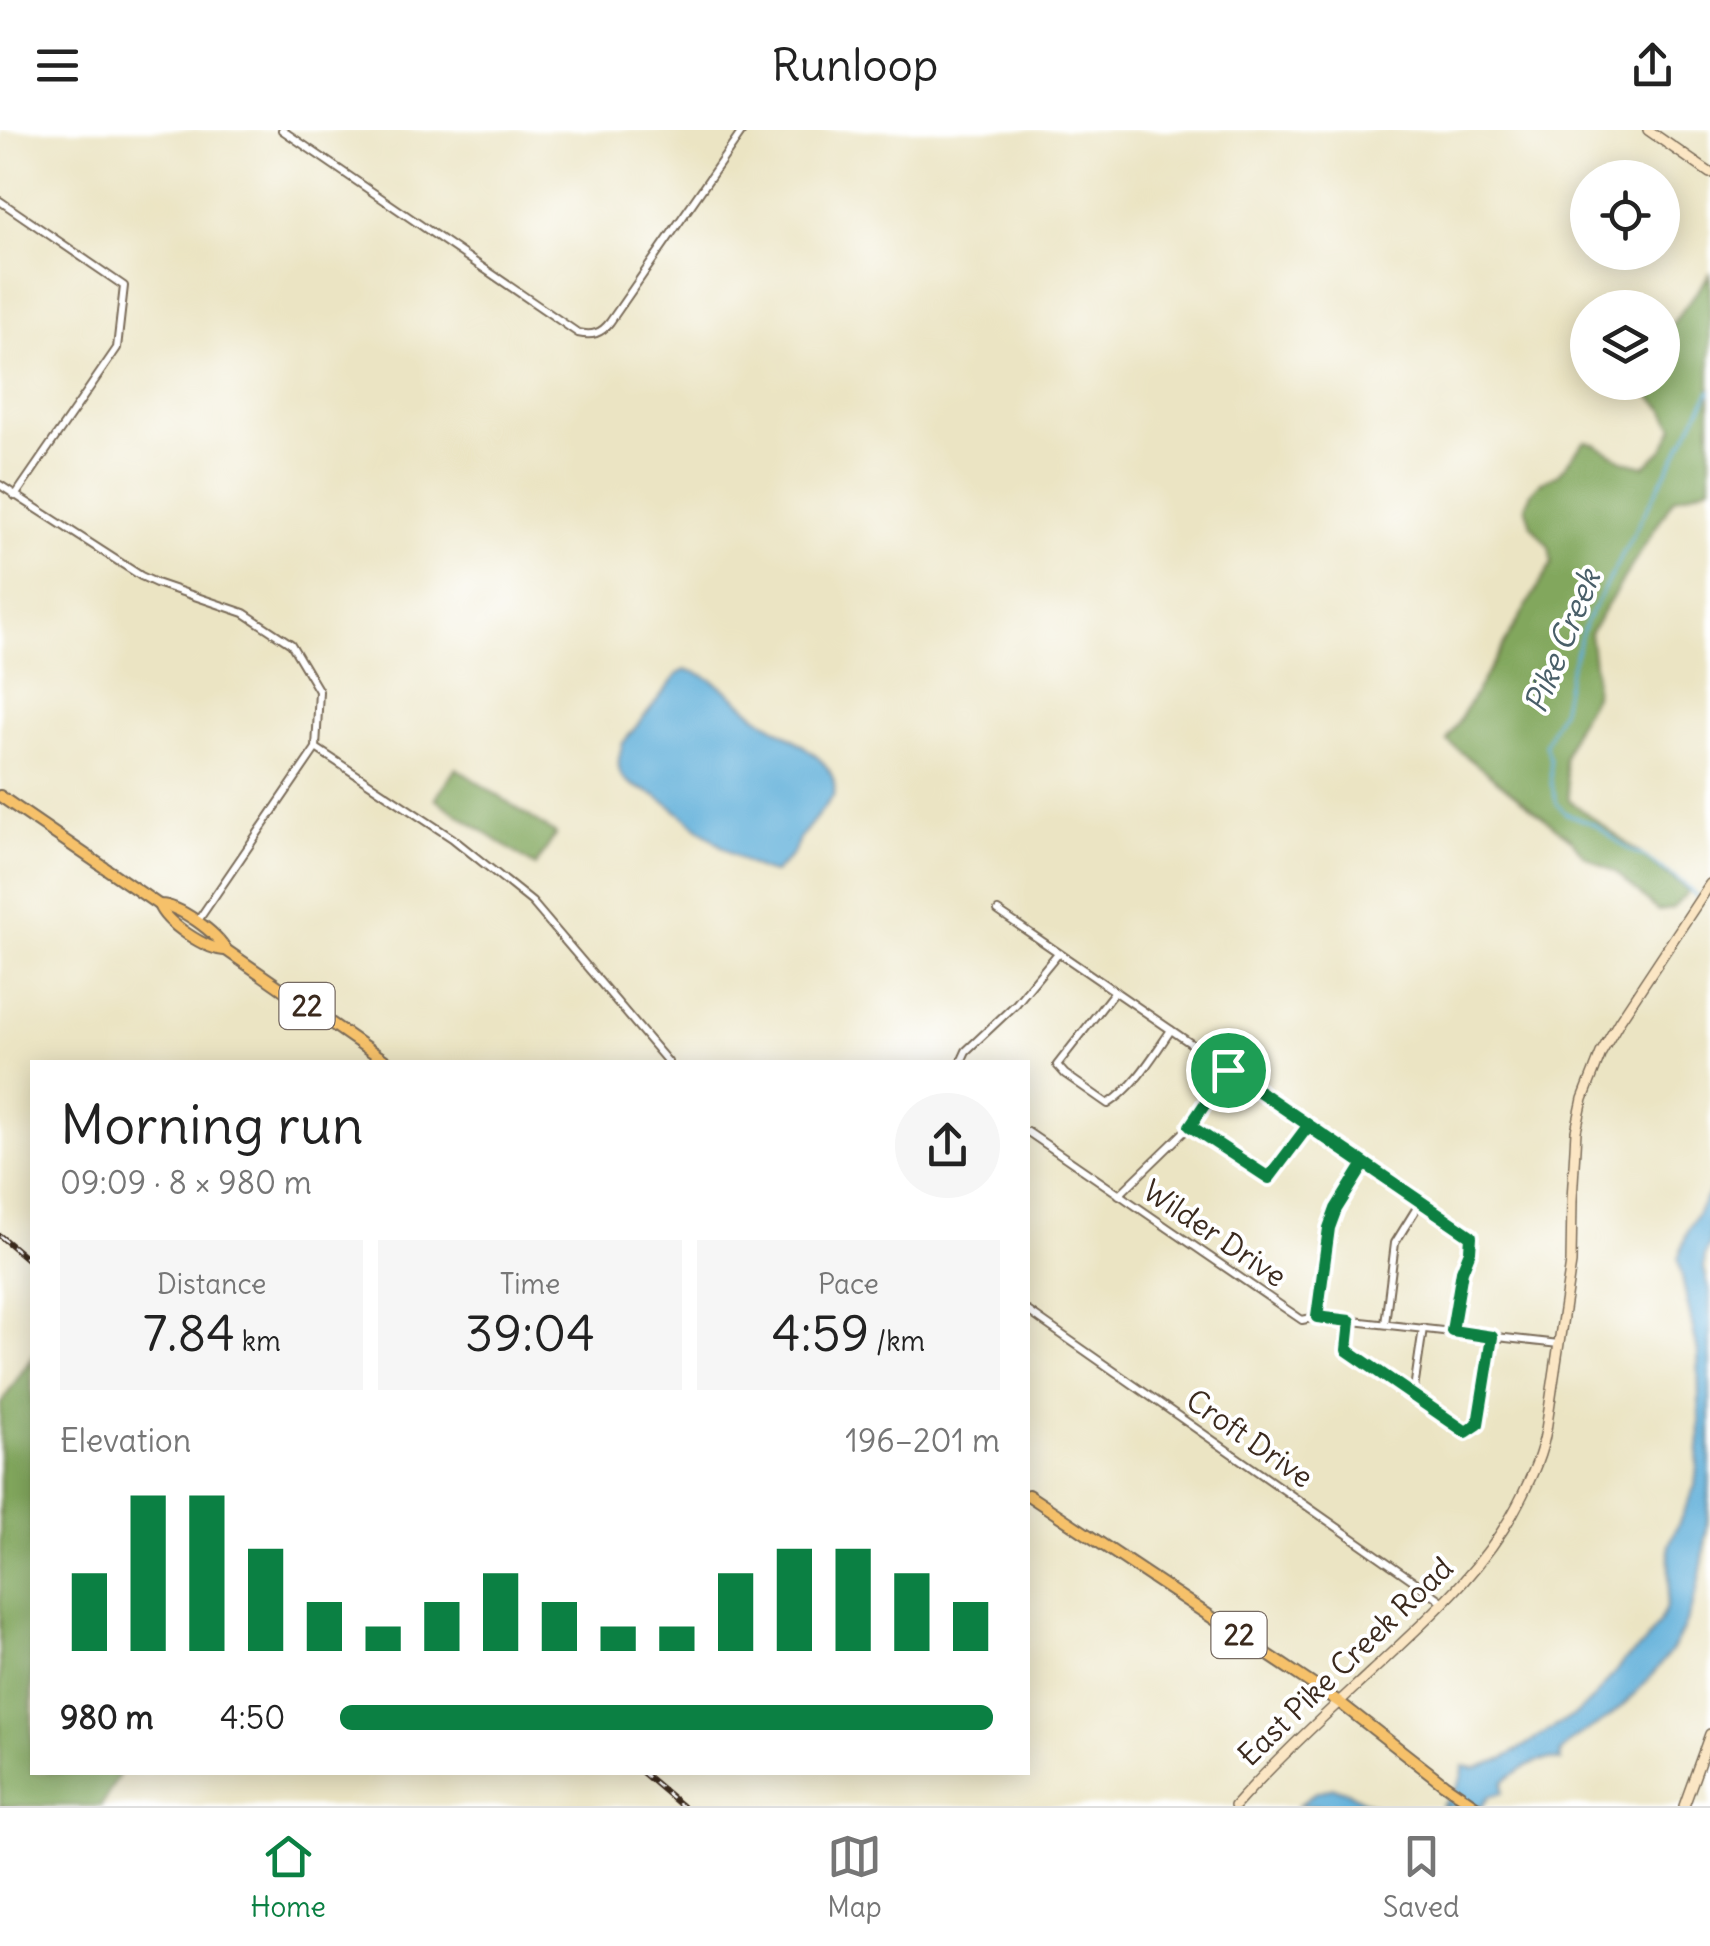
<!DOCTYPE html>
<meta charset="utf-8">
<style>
:root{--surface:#fff;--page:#f6f6f6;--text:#222;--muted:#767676;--line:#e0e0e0;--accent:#0b8043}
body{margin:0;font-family:Delius,sans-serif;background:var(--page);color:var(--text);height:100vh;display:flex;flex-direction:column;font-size:38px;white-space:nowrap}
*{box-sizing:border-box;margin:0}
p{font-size:32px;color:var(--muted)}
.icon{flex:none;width:55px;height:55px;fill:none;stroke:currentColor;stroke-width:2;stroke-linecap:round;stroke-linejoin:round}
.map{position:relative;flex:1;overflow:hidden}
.drawer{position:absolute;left:30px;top:930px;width:1000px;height:715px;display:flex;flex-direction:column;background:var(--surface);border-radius:0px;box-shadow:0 5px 25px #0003}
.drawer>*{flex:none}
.controls{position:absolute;left:1570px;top:30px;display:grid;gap:20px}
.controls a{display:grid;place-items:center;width:110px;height:110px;border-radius:50%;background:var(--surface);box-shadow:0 5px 25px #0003;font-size:50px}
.pin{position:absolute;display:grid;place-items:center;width:85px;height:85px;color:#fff;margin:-42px;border:5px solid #fff;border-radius:50%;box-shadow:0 2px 10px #0007}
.round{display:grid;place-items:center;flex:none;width:105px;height:105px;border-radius:52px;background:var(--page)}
.summary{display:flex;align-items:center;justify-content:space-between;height:170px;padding:0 30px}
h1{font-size:55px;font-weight:600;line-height:75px}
.figures{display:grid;grid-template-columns:repeat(3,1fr);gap:15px;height:170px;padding:10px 30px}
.figures div{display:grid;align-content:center;border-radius:0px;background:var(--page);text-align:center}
.figures b{font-size:50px;font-weight:600}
.figures small{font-size:28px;font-weight:400}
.figures p{font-size:28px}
.chart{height:280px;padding:20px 30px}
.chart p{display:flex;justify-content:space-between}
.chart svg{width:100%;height:180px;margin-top:10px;stroke:var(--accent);stroke-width:6}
ul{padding:0 30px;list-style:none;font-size:32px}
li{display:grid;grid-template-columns:160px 120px 1fr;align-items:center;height:75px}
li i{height:25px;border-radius:12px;background:var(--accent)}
header{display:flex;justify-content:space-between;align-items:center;height:130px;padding:0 30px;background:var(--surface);font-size:45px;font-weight:600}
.dock{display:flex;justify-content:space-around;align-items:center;height:140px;border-top:2px solid var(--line);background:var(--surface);font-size:28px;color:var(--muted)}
.dock a{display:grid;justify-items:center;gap:5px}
.dock .current{color:var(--accent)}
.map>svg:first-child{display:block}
.forest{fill:#82a75d;stroke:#5e683e;stroke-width:2.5}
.water{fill:#5fafd9;stroke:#4d6c7c;stroke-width:2.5}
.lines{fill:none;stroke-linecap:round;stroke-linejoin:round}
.stream{stroke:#5fafd9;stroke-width:2.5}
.street-casing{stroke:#796b58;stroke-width:10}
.secondary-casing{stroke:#796b58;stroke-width:12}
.primary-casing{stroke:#796b58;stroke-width:14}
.street{stroke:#fff;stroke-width:6}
.secondary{stroke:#fbe6c4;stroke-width:9}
.primary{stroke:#f6c16b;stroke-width:10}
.rail-casing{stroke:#3b2a1e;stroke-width:6}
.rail{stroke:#fff;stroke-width:2.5;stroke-dasharray:8;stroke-linecap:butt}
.route-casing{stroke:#fff;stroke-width:20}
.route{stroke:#0b8043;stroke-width:12}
.labels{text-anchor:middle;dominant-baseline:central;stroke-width:8;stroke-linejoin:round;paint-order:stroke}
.shield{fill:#fff;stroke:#766a62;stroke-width:2.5}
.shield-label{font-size:28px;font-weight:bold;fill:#3b2a1e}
.street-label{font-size:30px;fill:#3b2a1e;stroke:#fff}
.water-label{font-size:32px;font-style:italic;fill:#495f69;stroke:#fff}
</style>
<header><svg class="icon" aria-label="menu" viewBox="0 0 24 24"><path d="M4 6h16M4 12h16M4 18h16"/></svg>Runloop<svg class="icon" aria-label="share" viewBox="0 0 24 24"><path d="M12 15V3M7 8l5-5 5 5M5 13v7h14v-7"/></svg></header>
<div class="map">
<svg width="1710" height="1676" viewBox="0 0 1710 1676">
<rect width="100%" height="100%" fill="#fff"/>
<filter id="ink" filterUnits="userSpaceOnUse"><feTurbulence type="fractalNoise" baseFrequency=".01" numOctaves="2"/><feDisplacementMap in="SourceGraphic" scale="20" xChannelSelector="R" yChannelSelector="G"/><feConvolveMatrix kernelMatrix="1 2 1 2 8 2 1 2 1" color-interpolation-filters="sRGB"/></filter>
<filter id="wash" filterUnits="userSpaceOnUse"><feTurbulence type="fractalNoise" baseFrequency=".0048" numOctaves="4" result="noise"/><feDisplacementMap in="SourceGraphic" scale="40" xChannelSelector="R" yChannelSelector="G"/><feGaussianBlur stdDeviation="2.25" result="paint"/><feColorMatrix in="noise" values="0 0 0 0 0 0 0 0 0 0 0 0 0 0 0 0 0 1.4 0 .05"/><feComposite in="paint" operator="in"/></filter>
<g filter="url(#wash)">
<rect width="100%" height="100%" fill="#ebe4c3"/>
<g class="forest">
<path d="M1710 144V356L1674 368 1590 503 1595 542 1594 566 1575 597 1564 628 1569 670 1689 761 1672 779 1658 781 1617 743 1583 725 1572 710 1447 611 1552 433 1549 417 1531 395 1525 376 1531 363 1541 352 1558 344 1585 311 1595 314 1624 331 1645 336 1663 320 1674 297 1663 278 1637 253 1662 252 1663 206Z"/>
<path d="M456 638 556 704 535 736 435 669Z"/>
<path d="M32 1227V1642L120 1643 101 1676H0V1275Z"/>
</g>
<g class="water">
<path d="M686 540C714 544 738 572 760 588 781 603 808 615 825 635 833 644 836 653 834 665L799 709 793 724 774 743C739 738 692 690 661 669 649 660 629 658 621 644 616 635 620 623 623 613L678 544Z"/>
<path d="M1710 1061V1113L1705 1125 1704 1138 1710 1161C1710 1207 1710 1253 1710 1299 1710 1369 1710 1462 1671 1521 1653 1546 1631 1569 1608 1588 1592 1600 1570 1607 1560 1624L1561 1631C1539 1626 1520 1638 1503 1652L1502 1663 1489 1666 1482 1676H1441C1451 1665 1464 1652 1463 1636L1475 1638 1503 1629 1579 1582 1594 1568 1623 1532 1644 1514 1658 1495 1666 1477 1669 1454V1415L1695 1356 1700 1309 1698 1222 1678 1129 1688 1100Z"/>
<path d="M1333 1657 1348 1662 1373 1676H1298L1314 1663Z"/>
</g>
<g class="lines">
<path class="stream" d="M1697 767 1683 753 1643 726 1629 720 1594 694 1565 683 1557 674 1551 653 1550 630 1545 614 1562 578 1569 543 1585 494 1710 261"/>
</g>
</g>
<g filter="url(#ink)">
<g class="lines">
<g class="street-casing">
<g id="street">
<path d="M282 0 578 203C592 206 601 204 610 192L743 0"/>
<path d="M0 71 124 156 117 218 15 366"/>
<path d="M0 355 141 446 156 453 244 483 291 514 319 561 316 618 197 792"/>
<path d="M316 618 452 708 532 772 668 932"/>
<path d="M998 781 1471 1106 1470 1121 1462 1141 1453 1201"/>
<path d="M1115 861 1057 935 1065 944 1108 974C1135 957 1153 926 1171 900"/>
<path d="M961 932 966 921 1016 874 1058 823"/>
<path d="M1190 996 1269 1048 1308 997"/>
<path d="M1028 1002 1302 1190 1317 1187 1559 1214"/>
<path d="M1119 1065 1190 996 1228 940"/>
<path d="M1028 1181 1444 1472"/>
<path d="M1317 1187 1329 1098 1336 1079 1364 1034"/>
<path d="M1350 1191 1347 1220 1467 1302 1477 1295 1482 1276 1492 1207"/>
<path d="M1385 1194 1395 1113 1421 1071"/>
<path d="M1413 1266 1423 1198"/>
</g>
</g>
<g class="secondary-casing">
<g id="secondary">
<path d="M1648 0 1710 43"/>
<path d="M1235 1676C1277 1629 1324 1586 1371 1542 1429 1488 1488 1437 1523 1364 1533 1343 1542 1324 1546 1300L1571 1133 1572 1070 1576 1001 1583 969 1601 923 1620 890 1710 754"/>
<path d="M1684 1676 1710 1604"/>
</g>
</g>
<g class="primary-casing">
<g id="primary">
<path d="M0 666 159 775C178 774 217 803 226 820L387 932"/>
<path d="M159 775C166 793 206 820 226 820"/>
<path d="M1028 1365 1339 1572 1444 1654 1476 1676"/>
</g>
</g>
<use href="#street" class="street"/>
<use href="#secondary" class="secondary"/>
<use href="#primary" class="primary"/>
<g class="rail-casing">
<g id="rail">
<path d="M0 1106 32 1133"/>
<path d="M642 1642 682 1676"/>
</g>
</g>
<use href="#rail" class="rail"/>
</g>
</g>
<g class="lines" filter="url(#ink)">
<g class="route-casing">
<path id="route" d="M1228 940 1471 1106 1470 1121 1462 1141 1452 1201 1492 1207 1478 1294 1466 1302 1347 1220 1350 1191 1317 1187 1329 1098 1336 1079 1364 1034 1308 996 1269 1048 1190 996 1228 940"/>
</g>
<use href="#route" class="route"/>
</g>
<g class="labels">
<g class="shield">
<rect x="279.5" y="853" width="55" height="46" rx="8"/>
<rect x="1211.5" y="1482" width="55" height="46" rx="8"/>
</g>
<g class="shield-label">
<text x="307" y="876">22</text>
<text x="1239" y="1505">22</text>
</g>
<g class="street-label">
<text transform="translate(1215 1103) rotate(34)">Wilder Drive</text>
<text transform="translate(1250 1308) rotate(35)">Croft Drive</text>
<text transform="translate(1345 1531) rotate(-44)">East Pike Creek Road</text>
</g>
<g class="water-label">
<text transform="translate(1562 511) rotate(-68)">Pike Creek</text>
</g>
</g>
</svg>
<div class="controls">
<a><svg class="icon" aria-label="locate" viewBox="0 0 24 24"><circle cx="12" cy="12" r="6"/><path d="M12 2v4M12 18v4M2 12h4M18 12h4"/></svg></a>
<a><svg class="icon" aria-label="layers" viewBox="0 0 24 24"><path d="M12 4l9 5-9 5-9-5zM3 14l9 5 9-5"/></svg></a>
</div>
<div class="pin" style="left:1228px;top:940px;background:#1e9e55"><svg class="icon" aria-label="arrive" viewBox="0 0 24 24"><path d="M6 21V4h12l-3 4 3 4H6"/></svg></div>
<section class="drawer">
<div class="summary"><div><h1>Morning run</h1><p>09:09 · 8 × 980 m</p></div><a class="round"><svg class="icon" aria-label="share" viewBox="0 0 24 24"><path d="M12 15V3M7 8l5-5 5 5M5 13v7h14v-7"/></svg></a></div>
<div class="figures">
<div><p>Distance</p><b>7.84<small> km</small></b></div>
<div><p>Time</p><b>39:04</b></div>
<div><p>Pace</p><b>4:59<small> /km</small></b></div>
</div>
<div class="chart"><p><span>Elevation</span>196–201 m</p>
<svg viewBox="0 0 160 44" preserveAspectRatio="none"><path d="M5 44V25M15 44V6M25 44V6M35 44V19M45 44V32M55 44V38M65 44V32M75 44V25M85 44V32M95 44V38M105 44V38M115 44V25M125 44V19M135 44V19M145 44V25M155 44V32"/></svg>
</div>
<ul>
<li><b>980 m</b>4:50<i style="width:99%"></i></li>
</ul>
</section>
</div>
<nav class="dock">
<a class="current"><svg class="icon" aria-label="home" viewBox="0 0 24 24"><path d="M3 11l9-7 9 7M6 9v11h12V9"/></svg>Home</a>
<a><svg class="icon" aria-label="map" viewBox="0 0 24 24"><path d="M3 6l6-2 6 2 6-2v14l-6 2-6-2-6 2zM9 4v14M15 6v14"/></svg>Map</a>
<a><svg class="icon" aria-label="saved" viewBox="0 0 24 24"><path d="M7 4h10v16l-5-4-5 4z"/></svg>Saved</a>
</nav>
